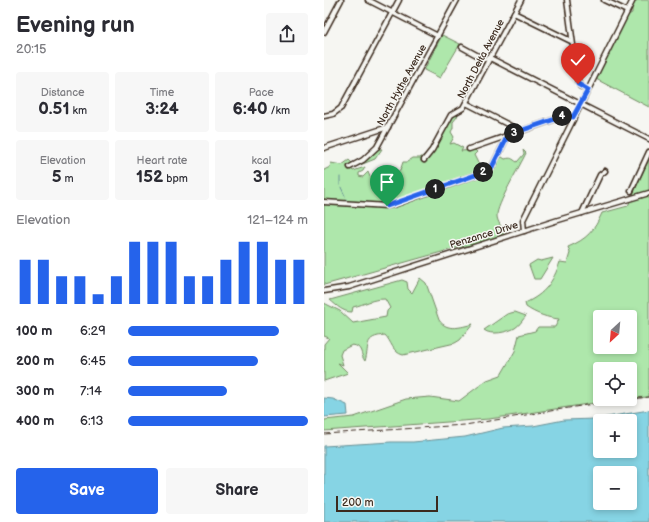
<!DOCTYPE html>
<meta charset="utf-8">
<style>
:root{--surface:#fff;--page:#f7f7f7;--text:#2b2b33;--muted:#7c7c81;--accent:#2563eb}
body{margin:0;font-family:"Balsamiq Sans",sans-serif;background:var(--page);color:var(--text);height:100vh;display:flex;flex-direction:column;font-size:15px;white-space:nowrap}
*{box-sizing:border-box;margin:0}
p{font-size:13px;color:var(--muted)}
.icon{flex:none;width:22px;height:22px;fill:none;stroke:currentColor;stroke-width:2;stroke-linecap:round;stroke-linejoin:round}
.map{position:relative;flex:1;overflow:hidden}
.side{display:flex;flex-direction:column;background:var(--surface);width:324px}
.side>*{flex:none}
.needle{width:26px;rotate:206deg}
.tools{position:absolute;left:269px;top:310px;display:grid;gap:8px}
.tools a{display:grid;place-items:center;width:44px;height:44px;border-radius:4px;background:var(--surface);box-shadow:0 2px 6px #0003;font-size:20px}
.scale{position:absolute;left:12px;bottom:10px;width:102px;box-sizing:border-box;padding-left:4px;border:2px solid #3b2a1e;border-top:0;font-size:11px;line-height:14px;white-space:nowrap;color:#3b2a1e;-webkit-text-stroke:3px #f6f6f2;paint-order:stroke}
.pin{position:absolute;display:grid;place-items:center;width:34px;height:34px;color:#fff;margin:-41px -17px;border-radius:50% 50% 50% 0;rotate:-45deg;box-shadow:0 0 4px #0007}
.pin .icon{rotate:45deg}
.km{position:absolute;width:20px;height:20px;margin:-10px;border-radius:50%;background:#222;color:#fff;font-size:11px;line-height:20px;text-align:center}
.round{display:grid;place-items:center;flex:none;width:42px;height:42px;border-radius:4px;background:var(--page)}
.summary{display:flex;align-items:center;justify-content:space-between;height:68px;padding:0 16px}
h1{font-size:22px;font-weight:800;line-height:30px}
.metrics{display:grid;grid-template-columns:repeat(3,1fr);gap:6px;height:68px;padding:4px 16px}
.metrics div{display:grid;align-content:center;border-radius:4px;background:var(--page);text-align:center}
.metrics b{font-size:17px;font-weight:800}
.metrics small{font-size:11px;font-weight:400}
.metrics p{font-size:11px}
.chart{height:112px;padding:8px 16px}
.chart p{display:flex;justify-content:space-between}
.chart svg{width:100%;height:72px;margin-top:4px;stroke:var(--accent);stroke-width:6}
.action{display:flex;gap:8px;margin-top:auto;padding:8px 16px}
.action a{flex:1;height:46px;border-radius:4px;background:var(--accent);color:#fff;font-size:16px;font-weight:800;line-height:46px;text-align:center}
.action a+a{background:var(--page);color:var(--text)}
ul{padding:0 16px;list-style:none;font-size:13px}
li{display:grid;grid-template-columns:64px 48px 1fr;align-items:center;height:30px}
li i{height:10px;border-radius:5px;background:var(--accent)}
main{display:flex;flex:1;min-height:0}
.map>svg:first-child{display:block}
.green{fill:#aee7ab;stroke:#748864;fill-rule:evenodd}
.water{fill:#86d4e4;stroke:#689095;fill-rule:evenodd}
.lines{fill:none;stroke-linecap:round;stroke-linejoin:round}
.stream{stroke:#689095;stroke-width:1}
.minor-casing{stroke:#3b2a1e;stroke-width:7}
.minor{stroke:#f6f6f2;stroke-width:4}
.rail{stroke:#3b2a1e;stroke-width:1;stroke-dasharray:6 3;stroke-linecap:butt}
.route-casing{stroke:#fff;stroke-width:8}
.route{stroke:#2563eb;stroke-width:5}
.labels{text-anchor:middle;dominant-baseline:central;stroke-width:3;stroke-linejoin:round;paint-order:stroke}
.street-label{font-size:10px;fill:#3b2a1e;stroke:#f6f6f2}
</style>
<main>
<section class="side">
<div class="summary"><div><h1>Evening run</h1><p>20:15</p></div><a class="round"><svg class="icon" aria-label="share" viewBox="0 0 24 24"><path d="M12 15V3M7 8l5-5 5 5M5 13v7h14v-7"/></svg></a></div>
<div class="metrics">
<div><p>Distance</p><b>0.51<small> km</small></b></div>
<div><p>Time</p><b>3:24</b></div>
<div><p>Pace</p><b>6:40<small> /km</small></b></div>
</div>
<div class="metrics">
<div><p>Elevation</p><b>5<small> m</small></b></div>
<div><p>Heart rate</p><b>152<small> bpm</small></b></div>
<div><p>kcal</p><b>31</b></div>
</div>
<div class="chart"><p><span>Elevation</span>121–124 m</p>
<svg viewBox="0 0 160 44" preserveAspectRatio="none"><path d="M5 44V17M15 44V17M25 44V27M35 44V27M45 44V38M55 44V27M65 44V6M75 44V6M85 44V6M95 44V27M105 44V27M115 44V17M125 44V6M135 44V6M145 44V17M155 44V17"/></svg>
</div>
<ul>
<li><b>100 m</b>6:29<i style="width:84%"></i></li>
<li><b>200 m</b>6:45<i style="width:72%"></i></li>
<li><b>300 m</b>7:14<i style="width:55%"></i></li>
<li><b>400 m</b>6:13<i style="width:100%"></i></li>
</ul>
<div class="action"><a>Save</a><a>Share</a></div>
</section>
<div class="map">
<svg width="325" height="522" viewBox="0 0 325 522">
<rect width="100%" height="100%" fill="#f6f6f2"/>
<filter id="ink" filterUnits="userSpaceOnUse"><feTurbulence type="fractalNoise" baseFrequency=".025" numOctaves="2"/><feDisplacementMap in="SourceGraphic" scale="8" xChannelSelector="R" yChannelSelector="G"/><feConvolveMatrix kernelMatrix="1 2 1 2 8 2 1 2 1" color-interpolation-filters="sRGB"/></filter>
<g filter="url(#ink)">
<g class="green">
<path d="M312 0H325V107L272 79 304 15 308 13V6Z"/>
<path d="M118 35 136 44 116 78 100 70Z"/>
<path d="M134 112 133 117 129 122V128L127 132 130 137 126 144 130 143 139 148 137 151 151 150 153 152 150 155 154 163 160 167 158 170 150 173 151 176 169 169 174 158 178 157 181 159C188 157 188 159 193 162L200 154 199 150 202 153C196 166 172 206 173 216 173 221 178 228 181 233L157 243 132 248 0 285V170L6 167 7 163 18 165 25 160 28 163 25 166 29 171 41 167 39 171 35 173V176L39 177 44 172 46 177 54 173 64 174 76 171 79 162H83L89 158H96L111 148 128 115Z"/>
<path d="M52 149H58L51 159 31 167V165Z"/>
<path d="M325 158V397L306 398V369H276V399H297L165 419 0 431V420L30 417 82 399 106 397 135 401 163 380 177 375 191 351 195 335 211 331 214 327H231L235 319C224 318 212 314 202 307L201 303C221 294 229 282 236 262L243 263 246 253 244 247C263 239 270 231 278 213L304 206ZM276 317H306V347H276Z"/>
<path d="M229 258 216 279H210L205 265 213 260 217 261Z"/>
<path d="M96 278 102 283 115 320C123 332 137 327 149 324L136 340 131 343 79 355C68 352 68 342 61 335 39 337 46 345 41 361 36 355 39 346 28 345L18 350 16 355 19 365 14 363 24 373 0 381V344L5 338 0 336V303L16 311 29 323 62 317 63 311 66 308 61 299C47 299 42 304 29 307L28 312C19 312 13 306 6 300L78 280 83 282 84 289 88 293Z"/>
<path d="M191 312 202 316C199 319 196 325 191 328 184 332 167 336 160 330L183 314Z"/>
</g>
<g class="water">
<path d="M0 398 9 399 23 405 24 415 0 417Z"/>
<path d="M325 410V522H0V446L67 442H89L141 437 179 428 209 426 240 420 271 419ZM276 421H306V451H276ZM276 473H306V503H276Z"/>
</g>
<g class="lines">
<g class="stream">
<path d="M16 177V185L21 196"/>
<path d="M22 199 23 201"/>
</g>
<g class="minor-casing">
<g id="minor">
<path d="M44 0 114 36"/>
<path d="M243 0 254 82 256 86 264 90"/>
<path d="M280 0 303 11"/>
<path d="M190 13 247 41"/>
<path d="M0 32 17 0"/>
<path d="M138 47 160 59 166 58 325 139"/>
<path d="M142 103 187 126 192 132"/>
<path d="M0 116 9 114 17 108 75 0"/>
<path d="M0 148 64 127"/>
<path d="M145 149 243 115 249 117"/>
<path d="M100 160 108 150 127 115 139 108 197 0"/>
<path d="M26 167 39 160 53 147 133 0"/>
<path d="M307 191 325 152"/>
<path d="M0 202 63 206 72 204 160 172 168 167 184 135"/>
<path d="M258 213 276 175 281 171"/>
<path d="M200 231 199 220 309 0"/>
<path d="M0 291 25 287 231 221 325 193"/>
</g>
</g>
<use href="#minor" class="minor"/>
<path class="rail" d="M0 434 141 425 275 403 325 397"/>
</g>
</g>
<g class="lines" filter="url(#ink)">
<g class="route-casing">
<path id="route" d="M63 206 160 172 168 167 184 135 243 115 249 117 264 90 254 84"/>
</g>
<use href="#route" class="route"/>
</g>
<g class="labels">
<g class="street-label">
<text transform="translate(157 59) rotate(-62)">North Delta Avenue</text>
<text transform="translate(78 85) rotate(-61)">North Hythe Avenue</text>
<text transform="translate(160 235) rotate(-17)">Penzance Drive</text>
</g>
</g>
</svg>
<div class="tools">
<a><svg class="needle" viewBox="-14 -14 28 28"><path d="M0-13l5 13h-10z" fill="#e53935"/><path d="M0 13l5-13h-10z" fill="#7c7c81"/></svg></a>
<a><svg class="icon" aria-label="locate" viewBox="0 0 24 24"><circle cx="12" cy="12" r="6"/><path d="M12 2v4M12 18v4M2 12h4M18 12h4"/></svg></a>
<a>+</a>
<a>−</a>
</div>
<div class="scale">200 m</div>
<div class="pin" style="left:63px;top:206px;background:#1e9e55"><svg class="icon" aria-label="arrive" viewBox="0 0 24 24"><path d="M6 21V4h12l-3 4 3 4H6"/></svg></div>
<div class="pin" style="left:254px;top:84px;background:#d93025"><svg class="icon" aria-label="check" viewBox="0 0 24 24"><path d="M5 12l5 5 9-10"/></svg></div>
<b class="km" style="left:111px;top:189px">1</b>
<b class="km" style="left:159px;top:172px">2</b>
<b class="km" style="left:190px;top:133px">3</b>
<b class="km" style="left:238px;top:116px">4</b>
</div>
</main>
